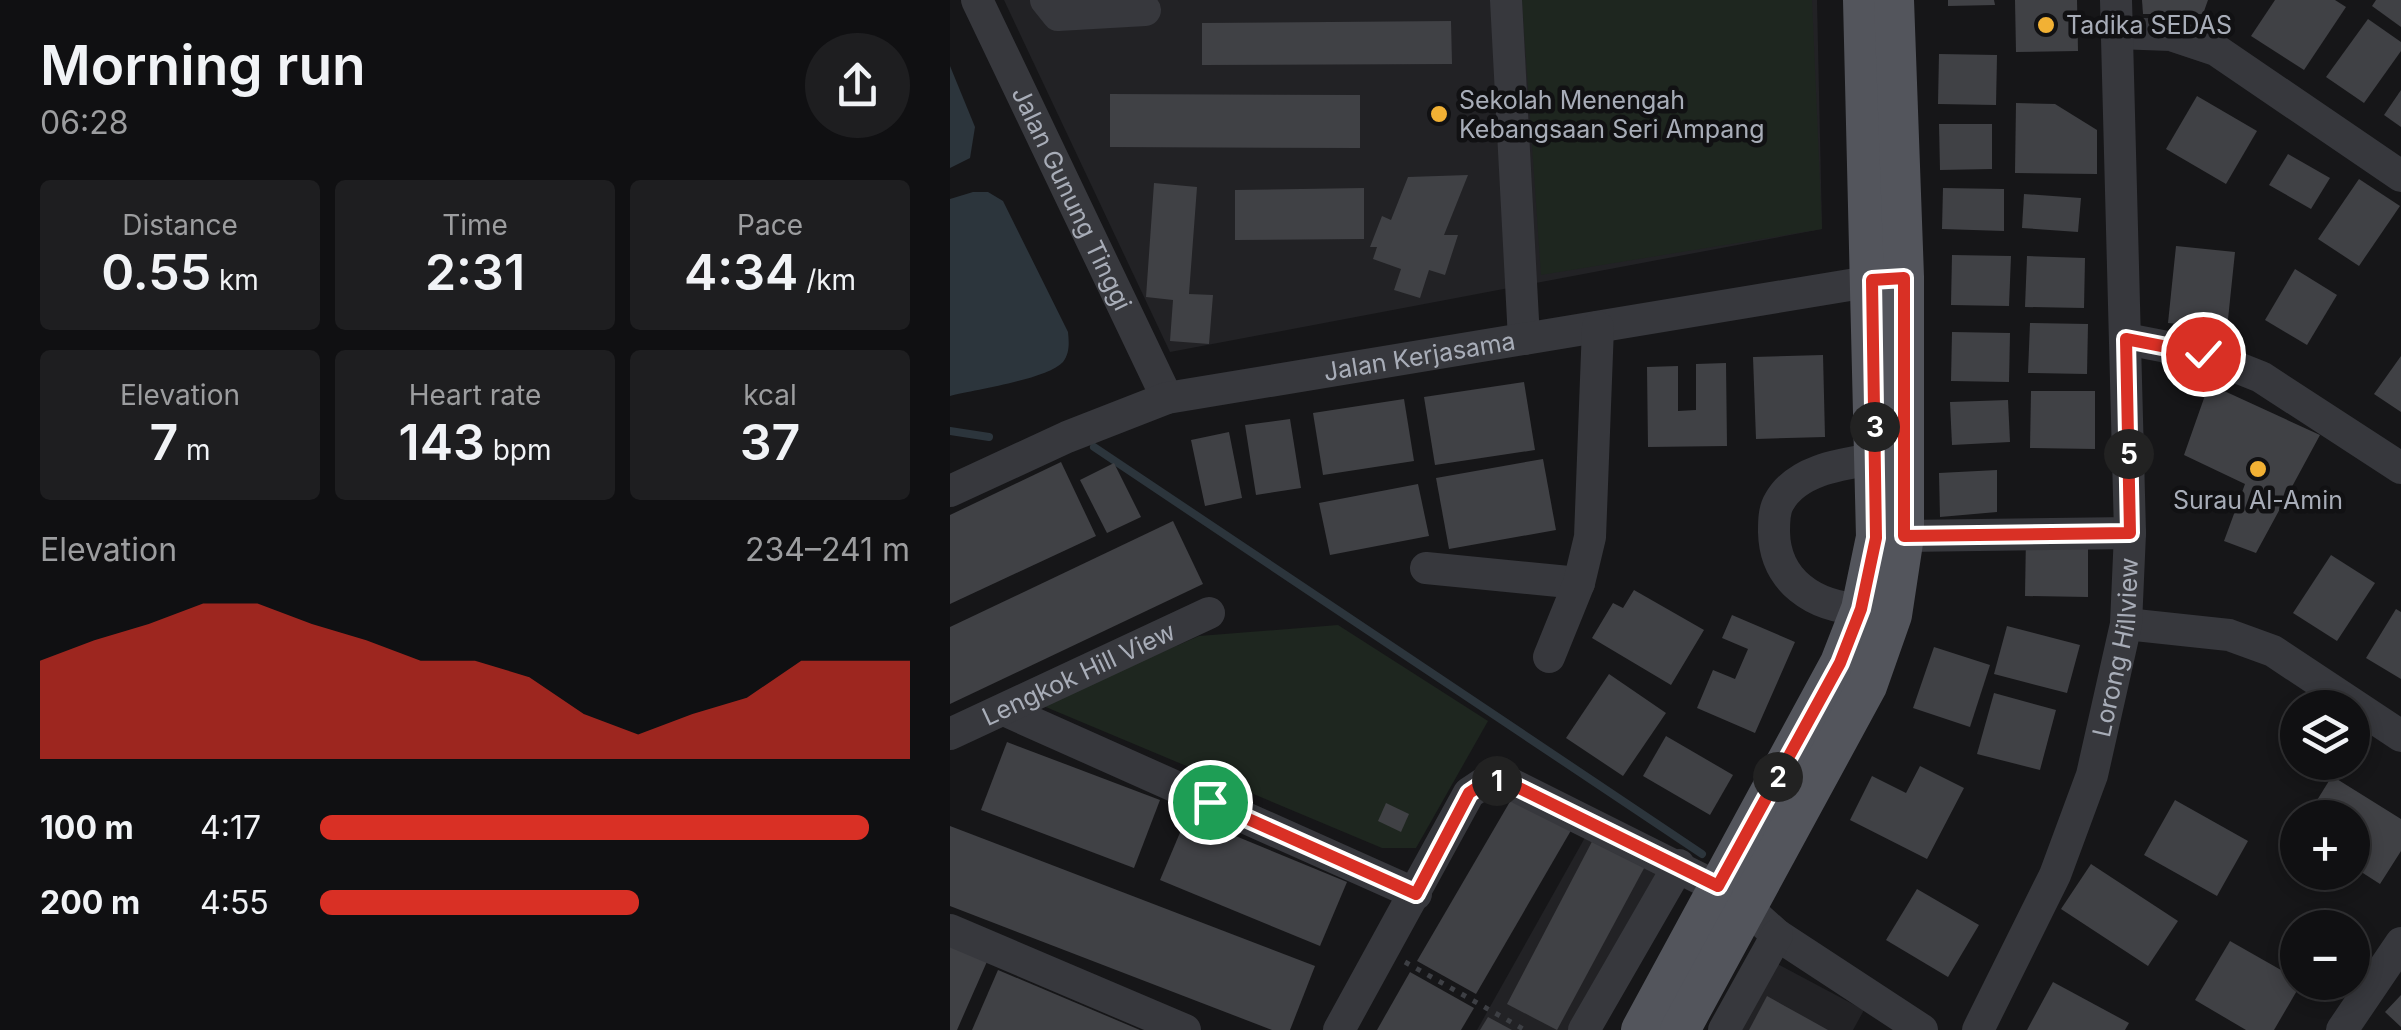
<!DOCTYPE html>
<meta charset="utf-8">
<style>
:root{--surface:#101012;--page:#1e1e20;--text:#f1f3f6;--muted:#9c9d9f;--line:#303032;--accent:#d93025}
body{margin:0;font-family:Inter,sans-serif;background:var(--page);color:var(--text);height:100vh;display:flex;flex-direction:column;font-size:38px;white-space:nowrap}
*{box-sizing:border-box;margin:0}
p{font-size:32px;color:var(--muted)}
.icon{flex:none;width:55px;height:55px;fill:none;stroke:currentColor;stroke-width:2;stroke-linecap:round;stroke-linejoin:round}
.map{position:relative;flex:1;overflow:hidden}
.panel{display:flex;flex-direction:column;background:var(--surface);width:950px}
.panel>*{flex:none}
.tools{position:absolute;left:1330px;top:690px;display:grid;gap:20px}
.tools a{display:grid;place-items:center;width:90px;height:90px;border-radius:50%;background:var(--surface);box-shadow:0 5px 15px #0003,0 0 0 2px var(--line);font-size:50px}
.pin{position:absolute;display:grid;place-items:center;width:85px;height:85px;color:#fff;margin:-42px;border:5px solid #fff;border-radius:50%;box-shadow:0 2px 10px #0007}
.km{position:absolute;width:50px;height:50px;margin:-25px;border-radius:50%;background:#222;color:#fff;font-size:28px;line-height:50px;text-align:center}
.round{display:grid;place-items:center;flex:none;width:105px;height:105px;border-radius:52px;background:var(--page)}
.headline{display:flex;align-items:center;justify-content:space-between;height:170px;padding:0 40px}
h1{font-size:55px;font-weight:600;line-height:75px}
.stats{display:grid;grid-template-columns:repeat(3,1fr);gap:15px;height:170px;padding:10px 40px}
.stats div{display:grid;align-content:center;border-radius:10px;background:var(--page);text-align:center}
.stats b{font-size:50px;font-weight:600}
.stats small{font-size:28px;font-weight:400}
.stats p{font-size:28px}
.chart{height:280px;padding:20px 40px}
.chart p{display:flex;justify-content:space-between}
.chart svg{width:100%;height:180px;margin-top:10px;fill:var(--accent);opacity:.7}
ul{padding:0 40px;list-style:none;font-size:32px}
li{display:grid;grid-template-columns:160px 120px 1fr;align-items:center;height:75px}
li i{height:25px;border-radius:12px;background:var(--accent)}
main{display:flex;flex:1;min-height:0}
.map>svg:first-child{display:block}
.built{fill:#222225}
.green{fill:#1e261f}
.water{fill:#2c353c}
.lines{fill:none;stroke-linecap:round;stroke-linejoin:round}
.stream{stroke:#2c353c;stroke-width:8}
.building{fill:#404145}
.path{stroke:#3d3f44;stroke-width:5;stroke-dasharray:5 8;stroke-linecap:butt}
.minor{stroke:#37383d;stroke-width:32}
.major{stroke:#53555c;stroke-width:40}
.route-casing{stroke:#fff;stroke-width:20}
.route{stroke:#d93025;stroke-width:12}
.poi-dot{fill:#f2b134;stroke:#111113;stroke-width:4}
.labels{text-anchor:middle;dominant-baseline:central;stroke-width:9;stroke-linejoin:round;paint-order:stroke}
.poi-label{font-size:25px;fill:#a8adb8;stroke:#111113;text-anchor:start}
.street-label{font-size:25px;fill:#a8adb8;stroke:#111113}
</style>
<main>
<section class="panel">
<div class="headline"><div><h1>Morning run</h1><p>06:28</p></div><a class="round"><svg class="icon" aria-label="share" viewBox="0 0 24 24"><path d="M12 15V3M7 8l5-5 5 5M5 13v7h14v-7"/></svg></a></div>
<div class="stats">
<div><p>Distance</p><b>0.55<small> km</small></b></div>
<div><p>Time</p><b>2:31</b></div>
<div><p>Pace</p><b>4:34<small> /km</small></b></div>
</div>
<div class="stats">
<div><p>Elevation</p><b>7<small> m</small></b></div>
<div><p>Heart rate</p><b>143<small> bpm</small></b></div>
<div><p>kcal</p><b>37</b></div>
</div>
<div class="chart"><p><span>Elevation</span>234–241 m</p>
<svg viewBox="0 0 160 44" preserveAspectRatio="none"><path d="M0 44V20L10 15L20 11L30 6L40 6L50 11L60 15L70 20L80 20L90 24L100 33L110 38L120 33L130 29L140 20L150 20L160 20V44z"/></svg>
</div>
<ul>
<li><b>100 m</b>4:17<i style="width:93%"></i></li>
<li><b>200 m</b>4:55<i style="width:54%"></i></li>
</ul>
</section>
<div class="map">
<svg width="1451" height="1030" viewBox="0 0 1451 1030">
<rect width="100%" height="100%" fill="#161618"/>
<g class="built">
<path d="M54 0H867L872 229 220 352Z"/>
<path d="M642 825 715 866 623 1030H527Z"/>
<path d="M824 962 914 1010 903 1030H787Z"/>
</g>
<g class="green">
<path d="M572 0H862L872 229 591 275Z"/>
<path d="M388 625 538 721 466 848H432L91 705 249 636Z"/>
</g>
<g class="water">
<path d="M0 66 25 127 20 158 0 168Z"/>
<path d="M23 192H38L53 201 118 332C119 342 120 353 113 362 98 379 24 390 0 396V199Z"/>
</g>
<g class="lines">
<g class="stream">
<path d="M0 431 39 437"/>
<path d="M144 447 752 854"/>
</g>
</g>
<g class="building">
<path d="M998 0H1044L1045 5 998 6Z"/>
<path d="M1065 0H1127L1128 51 1066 52Z"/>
<path d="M1192 0H1258L1253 14H1193Z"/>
<path d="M1325 0H1385L1396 7 1354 70 1301 36Z"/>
<path d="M1426 0H1451V27L1422 6Z"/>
<path d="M1418 19 1451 42V51L1414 103 1376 77Z"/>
<path d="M501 21 502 64 252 65V23Z"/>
<path d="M989 54 1047 55 1046 105 988 104Z"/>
<path d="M1451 90V127L1434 115Z"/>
<path d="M160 94 410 95V148L160 147Z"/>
<path d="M1247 96 1307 131 1276 184 1216 149Z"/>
<path d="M1066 103 1105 104 1147 130V174L1065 173Z"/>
<path d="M989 124H1042V169L990 170Z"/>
<path d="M1338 154 1380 178 1361 209 1319 185Z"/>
<path d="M518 175 494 235H508L495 275 479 270 470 298 444 290 451 269 423 259 427 247H420L432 216 441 220 458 177Z"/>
<path d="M1409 179 1450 206 1409 266 1368 239Z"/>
<path d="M204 183 247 187 239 294 263 295 259 344 220 341 223 300 196 297Z"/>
<path d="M414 188V239L285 240V190Z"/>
<path d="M993 188 1054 189V231L992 229Z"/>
<path d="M1074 194 1131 198 1128 232 1072 228Z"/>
<path d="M1226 246 1285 252 1277 329 1218 323Z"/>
<path d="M1002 255 1061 256 1059 306 1001 305Z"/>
<path d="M1077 256 1135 258 1134 308 1075 307Z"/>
<path d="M1345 269 1387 295 1357 345 1315 320Z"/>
<path d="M1080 323 1138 324 1137 374 1078 373Z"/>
<path d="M1002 332 1060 333 1059 382 1001 381Z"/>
<path d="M873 355 875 437 806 439 803 357Z"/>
<path d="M1451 356V412L1424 394Z"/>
<path d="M776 363 777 446 698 447 697 367 728 366V411L746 410V364Z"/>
<path d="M574 382 585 450 485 465 474 397Z"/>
<path d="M1259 384 1370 435 1306 553 1274 541 1295 484 1234 455Z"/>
<path d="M1081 391H1145V449L1080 448Z"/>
<path d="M454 399 464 461 373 475 363 413Z"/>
<path d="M1058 400 1060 442 1002 445 1000 402Z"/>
<path d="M340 419 351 488 306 495 295 425Z"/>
<path d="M279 432 292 498 255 506 241 440Z"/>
<path d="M593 459 606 530 499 549 486 478Z"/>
<path d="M111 462 146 536 0 604V515Z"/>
<path d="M164 463 191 517 157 533 130 480Z"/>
<path d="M1047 470V512L990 517 989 473Z"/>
<path d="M468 484 479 536 380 555 369 503Z"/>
<path d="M223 521 253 584 0 704V627Z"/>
<path d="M1076 535 1138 536V597L1075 596Z"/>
<path d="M1381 555 1425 583 1387 641 1343 613Z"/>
<path d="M684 590 754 630 721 685 642 638 663 603 673 608Z"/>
<path d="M1446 609 1451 612V679L1416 658Z"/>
<path d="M782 615 845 642 805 733 747 708 763 670 785 679 798 649 772 638Z"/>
<path d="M1057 626 1130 645 1117 693 1044 674Z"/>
<path d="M984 647 1040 665 1020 727 963 708Z"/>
<path d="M659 674 716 713 673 776 616 738Z"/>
<path d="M1044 693 1106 710 1090 770 1027 754Z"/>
<path d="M716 736 783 775 760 815 693 776Z"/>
<path d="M57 742 210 800 184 868 31 810Z"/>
<path d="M970 766 1014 788 977 859 900 820 922 776 956 793Z"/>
<path d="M1382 776 1451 819V851L1430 884 1402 866V818H1356Z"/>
<path d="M565 793 623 827 526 994 467 961Z"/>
<path d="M1225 800 1298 841 1267 896 1194 855Z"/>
<path d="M436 803 459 814 451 832 428 821Z"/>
<path d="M237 816 397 882 370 946 210 880Z"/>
<path d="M0 826 365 966 340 1030H322L0 906Z"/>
<path d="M647 832 699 859 607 1030 557 1004Z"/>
<path d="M1141 864 1228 921 1198 966 1111 909Z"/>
<path d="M967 889 1029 925 998 977 936 940Z"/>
<path d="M0 939 39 957 7 1030H0Z"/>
<path d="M1280 941 1352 982 1324 1030H1296L1245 1000Z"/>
<path d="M48 970 190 1030H22Z"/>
<path d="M460 972 524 1008 511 1030H427Z"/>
<path d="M1103 982 1179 1023 1175 1030H1077Z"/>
<path d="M1451 995V1027L1435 1012Z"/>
<path d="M817 996 878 1030H799Z"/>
<path d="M538 1017 562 1030H530Z"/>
</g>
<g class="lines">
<path class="path" d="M455 962 575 1030"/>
<g class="minor">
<path id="s1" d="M27 0 217 398"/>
<path d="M96 0 108 15 195 10"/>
<path d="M556 0 574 339"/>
<path d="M1166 33 1221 35 1266 50 1451 176"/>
<path d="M1176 339 1253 354 1311 377 1451 468"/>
<path id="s2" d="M0 491 117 437 217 398 942 278"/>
<path d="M954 536 1180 533"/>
<path d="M476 568 629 583"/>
<path d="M911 609C864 607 825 581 824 532 824 522 824 510 829 502 847 469 893 464 925 459"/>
<path d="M1176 624 1279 635 1323 651 1451 736"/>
<path d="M599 657 629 583 640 537 648 327"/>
<path d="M54 710 466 894"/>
<path id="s3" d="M0 734 259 613"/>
<path d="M797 908 827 935 972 1030"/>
<path d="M0 930 235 1030"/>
<path d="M389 1030 519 793 534 783 553 780 767 887"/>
<path d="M634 1030 729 865"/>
<path d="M774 1030 827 935"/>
<path id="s4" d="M1028 1030 1105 875 1142 775 1176 624 1180 533 1166 0"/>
<path d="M1392 1030 1451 943"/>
</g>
<g class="major">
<path d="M691 1030 890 663 911 609 926 537 913 0"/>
<path d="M730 1030 917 686 942 615 954 536V277L944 0"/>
</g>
</g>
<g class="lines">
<g class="route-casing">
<path id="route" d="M260 802 466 894 519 793 534 783 553 780 768 886 890 663 911 609 926 538 922 280 954 278V536L1180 533 1176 339 1253 354"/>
</g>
<use href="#route" class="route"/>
</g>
<g class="poi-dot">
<circle cx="1096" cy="25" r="10"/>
<circle cx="489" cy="114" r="10"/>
<circle cx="1308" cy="469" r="10"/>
</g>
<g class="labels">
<g class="poi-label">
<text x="1116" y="25">Tadika SEDAS</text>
<text x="509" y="100">Sekolah Menengah<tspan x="509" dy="29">Kebangsaan Seri Ampang</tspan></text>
<text x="1308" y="500" text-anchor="middle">Surau Al-Amin</text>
</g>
<g class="street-label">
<text stroke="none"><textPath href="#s1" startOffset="220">Jalan Gunung Tinggi</textPath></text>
<text stroke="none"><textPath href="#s2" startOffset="492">Jalan Kerjasama</textPath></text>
<text stroke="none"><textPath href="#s4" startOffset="410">Lorong Hillview</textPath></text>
<text stroke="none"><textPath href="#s3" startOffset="142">Lengkok Hill View</textPath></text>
</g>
</g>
</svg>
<div class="tools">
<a><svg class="icon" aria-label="layers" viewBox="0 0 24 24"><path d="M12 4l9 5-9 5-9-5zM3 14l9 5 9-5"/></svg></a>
<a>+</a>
<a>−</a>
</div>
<div class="pin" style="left:260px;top:802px;background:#1e9e55"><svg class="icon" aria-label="arrive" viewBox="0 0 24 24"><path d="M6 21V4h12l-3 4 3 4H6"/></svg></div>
<div class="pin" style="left:1253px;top:354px;background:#d93025"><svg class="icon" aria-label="check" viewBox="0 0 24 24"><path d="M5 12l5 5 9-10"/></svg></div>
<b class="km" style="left:547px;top:781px">1</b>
<b class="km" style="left:828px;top:777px">2</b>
<b class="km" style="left:925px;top:427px">3</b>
<b class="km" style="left:1179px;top:454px">5</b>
</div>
</main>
